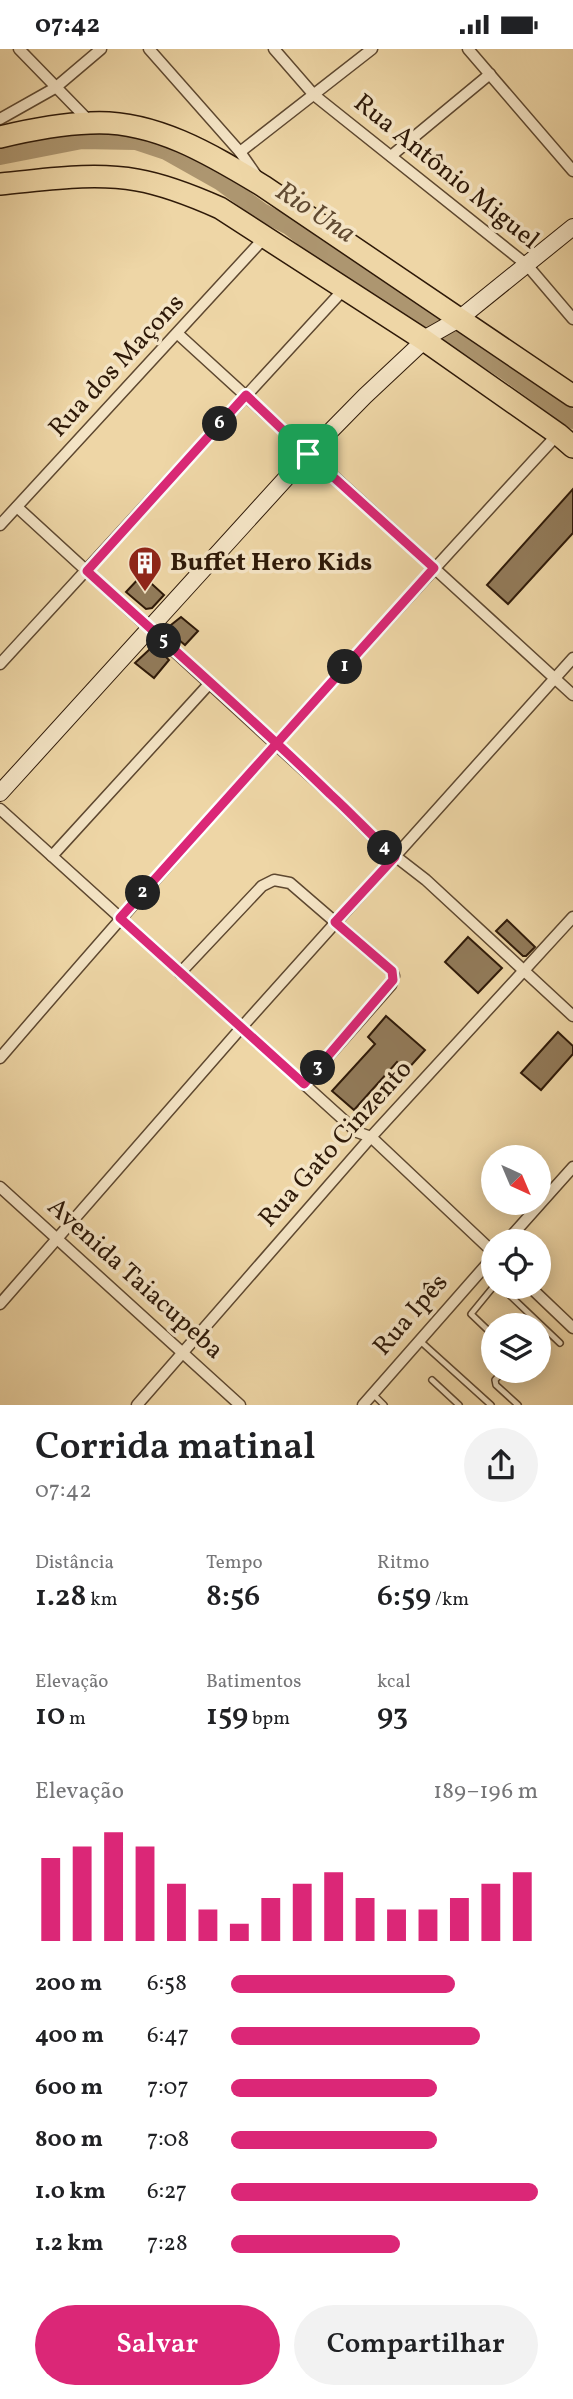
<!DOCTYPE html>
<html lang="pt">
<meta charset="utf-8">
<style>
:root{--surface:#fff;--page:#f2f2f2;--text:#202124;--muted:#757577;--accent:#db2777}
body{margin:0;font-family:Vollkorn,serif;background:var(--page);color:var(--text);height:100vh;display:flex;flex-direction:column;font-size:26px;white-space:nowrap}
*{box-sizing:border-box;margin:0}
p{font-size:23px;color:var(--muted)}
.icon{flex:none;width:38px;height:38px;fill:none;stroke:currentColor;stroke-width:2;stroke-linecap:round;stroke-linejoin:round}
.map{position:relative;height:1356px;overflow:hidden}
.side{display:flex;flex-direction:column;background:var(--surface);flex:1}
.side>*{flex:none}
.needle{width:46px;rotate:136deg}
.tools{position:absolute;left:481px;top:1096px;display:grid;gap:14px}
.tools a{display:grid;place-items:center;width:70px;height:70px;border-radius:50%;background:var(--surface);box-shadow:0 4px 18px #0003;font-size:35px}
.pin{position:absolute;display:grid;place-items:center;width:60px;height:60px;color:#fff;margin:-30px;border-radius:14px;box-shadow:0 4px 10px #0006}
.km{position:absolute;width:35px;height:35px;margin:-18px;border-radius:50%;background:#222;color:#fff;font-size:19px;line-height:35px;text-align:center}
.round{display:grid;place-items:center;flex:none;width:74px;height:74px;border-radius:37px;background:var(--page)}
.summary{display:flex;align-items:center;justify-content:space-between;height:119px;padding:0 35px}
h1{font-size:38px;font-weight:600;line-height:52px}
.stats{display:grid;grid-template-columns:repeat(3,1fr);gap:10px;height:119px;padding:7px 35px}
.stats div{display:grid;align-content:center}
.stats b{font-size:30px;font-weight:600}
.stats small{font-size:19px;font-weight:400}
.stats p{font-size:19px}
.chart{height:196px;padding:14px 35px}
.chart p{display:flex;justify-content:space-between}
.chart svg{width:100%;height:126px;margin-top:7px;stroke:var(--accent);stroke-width:6}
.cta{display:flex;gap:14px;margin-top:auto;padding:14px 35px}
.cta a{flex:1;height:80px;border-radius:42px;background:var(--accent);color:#fff;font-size:28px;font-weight:600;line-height:80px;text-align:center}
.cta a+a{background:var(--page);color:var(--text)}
ul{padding:0 35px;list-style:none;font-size:23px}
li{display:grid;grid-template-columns:112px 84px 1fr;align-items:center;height:52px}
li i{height:18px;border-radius:9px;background:var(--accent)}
.status{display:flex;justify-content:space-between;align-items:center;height:49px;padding:0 35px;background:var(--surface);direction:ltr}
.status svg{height:19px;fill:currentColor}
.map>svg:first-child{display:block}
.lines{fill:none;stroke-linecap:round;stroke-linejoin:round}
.river{stroke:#ad9670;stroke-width:18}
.building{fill:#927b5a;stroke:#2e1908;stroke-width:2}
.lane-casing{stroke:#5e4830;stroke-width:8}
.street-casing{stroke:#5e4830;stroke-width:13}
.secondary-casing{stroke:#2e1908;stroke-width:18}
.highway-casing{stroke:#2e1908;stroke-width:24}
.lane{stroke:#f4e4c5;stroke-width:5}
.street{stroke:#f4e4c5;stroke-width:10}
.secondary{stroke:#f4e4c5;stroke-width:16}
.highway{stroke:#eed6a6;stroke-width:21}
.route-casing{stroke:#fff;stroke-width:14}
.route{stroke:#db2777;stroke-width:9}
.labels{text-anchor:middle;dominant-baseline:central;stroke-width:7;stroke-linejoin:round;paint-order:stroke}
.street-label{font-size:26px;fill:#2e1908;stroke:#f4e4c5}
.poi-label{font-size:26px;font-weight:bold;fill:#2e1908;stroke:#f4e4c5;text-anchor:start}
.water-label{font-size:28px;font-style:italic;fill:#614b32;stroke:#f4e4c5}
</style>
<div class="status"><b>07:42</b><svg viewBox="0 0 49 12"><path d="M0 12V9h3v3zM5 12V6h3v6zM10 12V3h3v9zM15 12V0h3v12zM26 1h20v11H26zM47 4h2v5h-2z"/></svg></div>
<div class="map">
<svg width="573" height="1356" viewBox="0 0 573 1356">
<rect width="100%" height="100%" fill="#eed6a6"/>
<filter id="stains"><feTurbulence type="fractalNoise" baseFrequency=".00286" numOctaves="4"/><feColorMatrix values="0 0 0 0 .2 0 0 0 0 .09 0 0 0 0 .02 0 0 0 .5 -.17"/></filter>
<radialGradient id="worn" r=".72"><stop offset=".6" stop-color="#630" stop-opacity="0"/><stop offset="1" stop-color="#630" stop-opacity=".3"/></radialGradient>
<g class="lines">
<path class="river" d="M0 107 82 91 136 92 166 102 221 133 262 163 289 177 313 196 507 323 573 371"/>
</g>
<g class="building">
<path d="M573 440V484L508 555 487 536Z"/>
<path d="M142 526 164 546 152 559 146 560 126 543Z"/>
<path d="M181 568 198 582 185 596 172 585 171 576Z"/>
<path d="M151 599H157L169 611 154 629 135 614Z"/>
<path d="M507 871 535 898 526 907H523L496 882Z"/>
<path d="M468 888 502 919 478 944 445 913Z"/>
<path d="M386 967 425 1001 406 1022 397 1013 354 1061 332 1042 375 995 368 988Z"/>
<path d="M558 983 573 997V1005L541 1041 521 1024Z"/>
</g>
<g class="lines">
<g class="lane-casing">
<g id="lane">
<path d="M500 1237 560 1294"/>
<path d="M494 1287 471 1265 494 1237"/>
<path d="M419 1291 491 1356"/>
<path d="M504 1321 495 1331 496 1336 518 1356"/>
<path d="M432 1331 459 1356"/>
<path d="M373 1345 384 1356"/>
</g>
</g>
<g class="street-casing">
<g id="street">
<path d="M19 0 91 74"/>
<path d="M149 0 240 103 256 126"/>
<path d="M274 0 314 46 527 216 573 270"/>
<path d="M468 0 573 122"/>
<path d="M0 70 55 39 101 0"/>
<path d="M240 103 372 0"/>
<path d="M391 107 490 25"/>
<path d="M178 285 573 646"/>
<path d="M17 458 330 745 386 800 426 831 573 967"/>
<path d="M0 476 266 187"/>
<path d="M0 615 345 239"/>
<path d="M0 760 357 1083 371 1088 494 1204"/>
<path d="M52 807 210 634"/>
<path d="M180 924 262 837 274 831 290 834 392 922 394 927 391 936 304 1035"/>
<path d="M0 1009C182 797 369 590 558 385"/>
<path d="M0 1138 240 1356"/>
<path d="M507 1192 573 1118"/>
<path d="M529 1237 573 1279"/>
<path d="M0 1255 241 979 573 609"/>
<path d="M137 1356 371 1088 573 868"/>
<path d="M363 1356 494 1207"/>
</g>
</g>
<g class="secondary-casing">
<path id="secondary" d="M0 744 308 405 365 347 429 287 459 270 573 178"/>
</g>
<g class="highway-casing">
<g id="highway">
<path d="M0 88C29 81 60 75 90 74 153 70 212 106 263 137L573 347"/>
<path d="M0 135C45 131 92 123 137 131 166 136 193 147 220 159L424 291 558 385 573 398"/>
</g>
</g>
<use href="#lane" class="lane"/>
<use href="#street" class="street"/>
<use href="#secondary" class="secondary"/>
<use href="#highway" class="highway"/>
</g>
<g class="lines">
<g class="route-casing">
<path id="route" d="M308 405 434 519 120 869 304 1035 393 931 392 922 335 873 395 808C373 788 352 765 330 745 251 668 168 596 87 522L246 346 308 405"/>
</g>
<use href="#route" class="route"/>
</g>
<defs>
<g id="building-pin" transform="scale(1.75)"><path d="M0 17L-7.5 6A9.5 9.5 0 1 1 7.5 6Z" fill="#8f2418" stroke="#f4e4c5"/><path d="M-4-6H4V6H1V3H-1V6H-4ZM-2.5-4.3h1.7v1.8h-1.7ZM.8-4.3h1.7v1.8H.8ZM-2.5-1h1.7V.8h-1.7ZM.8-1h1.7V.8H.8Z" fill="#fff"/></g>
</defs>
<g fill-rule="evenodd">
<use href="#building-pin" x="145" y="514"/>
</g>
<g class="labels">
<g class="street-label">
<text transform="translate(446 123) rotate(39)">Rua Antônio Miguel</text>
<text transform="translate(117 317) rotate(-47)">Rua dos Maçons</text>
<text transform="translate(336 1095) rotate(-48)">Rua Gato Cinzento</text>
<text transform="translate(135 1230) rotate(42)">Avenida Taiacupeba</text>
<text transform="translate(411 1266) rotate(-49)">Rua Ipês</text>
</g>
<g class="poi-label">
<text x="170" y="514">Buffet Hero Kids</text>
</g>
<g class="water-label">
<text transform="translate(315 164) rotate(33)">Rio Una</text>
</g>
</g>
<rect width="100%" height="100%" filter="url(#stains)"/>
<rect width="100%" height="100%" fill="url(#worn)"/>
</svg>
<div class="tools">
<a><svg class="needle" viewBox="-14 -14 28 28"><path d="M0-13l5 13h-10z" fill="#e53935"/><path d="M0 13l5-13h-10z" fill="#757577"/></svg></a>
<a><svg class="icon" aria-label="locate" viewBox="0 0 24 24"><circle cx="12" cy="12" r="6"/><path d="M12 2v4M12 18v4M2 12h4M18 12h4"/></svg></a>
<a><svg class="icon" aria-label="layers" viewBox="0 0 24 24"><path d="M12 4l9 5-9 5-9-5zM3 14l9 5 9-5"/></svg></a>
</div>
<div class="pin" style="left:308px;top:405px;background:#1e9e55"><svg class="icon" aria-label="arrive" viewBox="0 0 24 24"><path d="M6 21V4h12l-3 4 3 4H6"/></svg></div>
<b class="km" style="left:345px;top:618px">1</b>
<b class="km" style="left:143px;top:844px">2</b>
<b class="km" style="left:318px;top:1019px">3</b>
<b class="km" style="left:385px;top:799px">4</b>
<b class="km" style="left:164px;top:592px">5</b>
<b class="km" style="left:220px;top:375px">6</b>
</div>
<section class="side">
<div class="summary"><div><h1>Corrida matinal</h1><p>07:42</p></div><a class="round"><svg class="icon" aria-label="share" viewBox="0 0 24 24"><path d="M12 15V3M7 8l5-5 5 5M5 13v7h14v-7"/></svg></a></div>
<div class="stats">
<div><p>Distância</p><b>1.28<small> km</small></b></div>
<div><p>Tempo</p><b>8:56</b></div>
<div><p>Ritmo</p><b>6:59<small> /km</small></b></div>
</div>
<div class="stats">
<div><p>Elevação</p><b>10<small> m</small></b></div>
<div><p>Batimentos</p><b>159<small> bpm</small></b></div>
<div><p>kcal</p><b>93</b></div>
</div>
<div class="chart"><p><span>Elevação</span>189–196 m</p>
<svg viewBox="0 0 160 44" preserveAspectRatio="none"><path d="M5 44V15M15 44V11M25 44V6M35 44V11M45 44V24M55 44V33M65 44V38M75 44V29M85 44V24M95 44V20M105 44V29M115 44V33M125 44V33M135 44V29M145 44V24M155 44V20"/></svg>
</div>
<ul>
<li><b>200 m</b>6:58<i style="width:73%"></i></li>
<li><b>400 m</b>6:47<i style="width:81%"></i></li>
<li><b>600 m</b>7:07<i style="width:67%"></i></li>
<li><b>800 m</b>7:08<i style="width:67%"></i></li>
<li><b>1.0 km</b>6:27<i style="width:100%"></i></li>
<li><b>1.2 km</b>7:28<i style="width:55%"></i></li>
</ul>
<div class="cta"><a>Salvar</a><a>Compartilhar</a></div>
</section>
